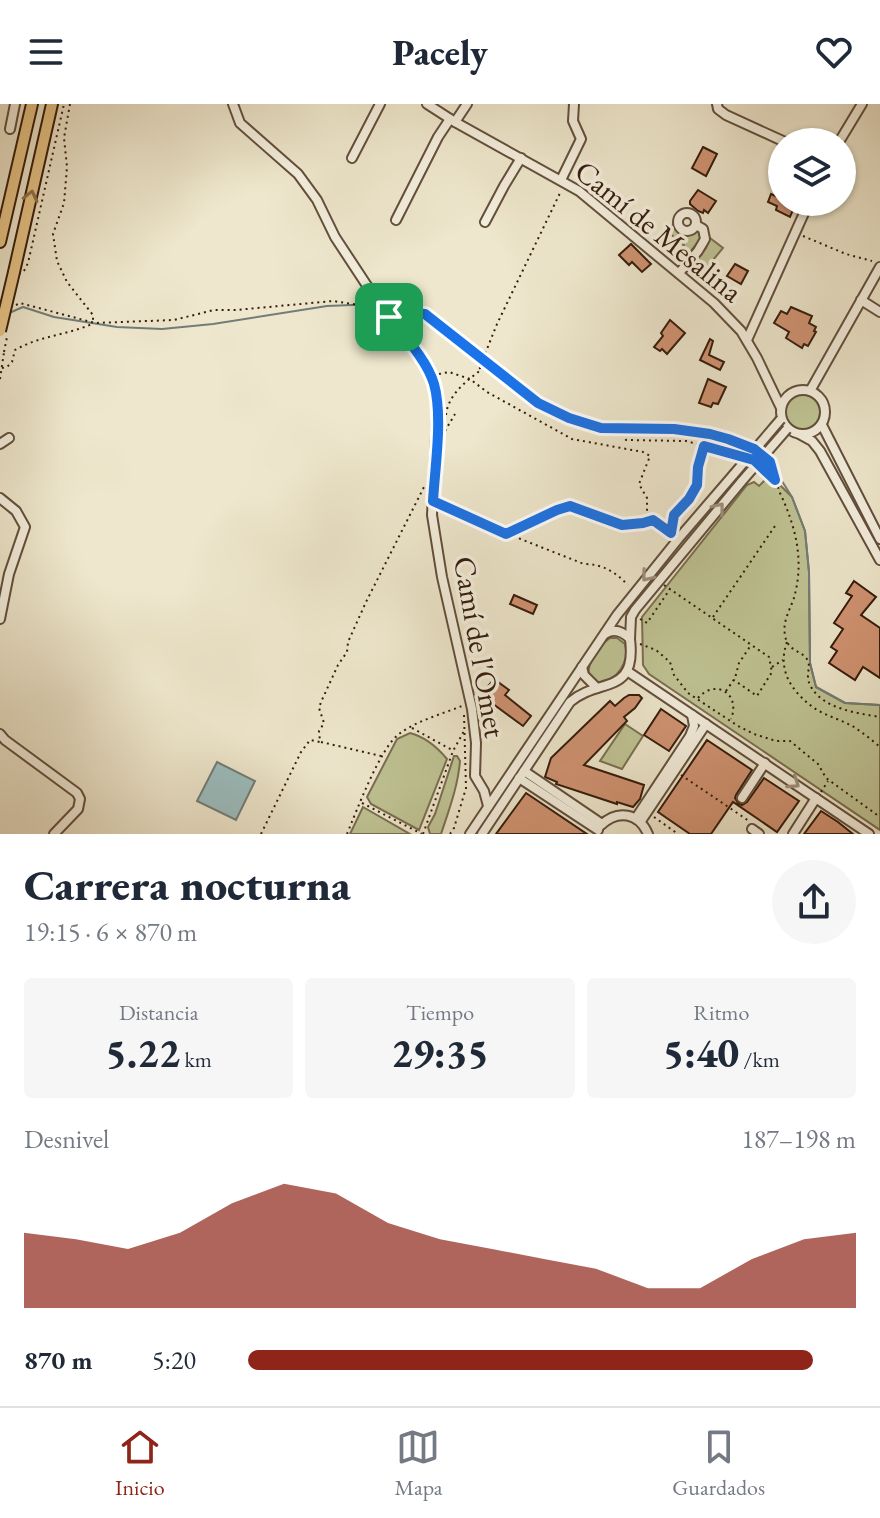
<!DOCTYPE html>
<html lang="es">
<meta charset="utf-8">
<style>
:root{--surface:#fff;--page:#f6f6f7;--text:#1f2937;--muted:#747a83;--line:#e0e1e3;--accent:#8f2418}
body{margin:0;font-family:"EB Garamond",serif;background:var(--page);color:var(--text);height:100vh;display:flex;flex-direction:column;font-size:30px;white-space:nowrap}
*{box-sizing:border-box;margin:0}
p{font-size:26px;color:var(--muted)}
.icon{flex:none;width:44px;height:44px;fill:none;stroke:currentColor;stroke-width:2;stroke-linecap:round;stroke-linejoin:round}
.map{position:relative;height:730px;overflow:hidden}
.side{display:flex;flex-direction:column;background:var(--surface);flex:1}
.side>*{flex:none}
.fabs{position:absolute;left:768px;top:24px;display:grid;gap:16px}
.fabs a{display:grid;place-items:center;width:88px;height:88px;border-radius:50%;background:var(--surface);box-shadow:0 2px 6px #0004;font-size:40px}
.pin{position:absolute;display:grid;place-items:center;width:68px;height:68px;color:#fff;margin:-34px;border-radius:16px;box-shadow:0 4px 12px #0006}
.round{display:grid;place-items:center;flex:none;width:84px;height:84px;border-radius:42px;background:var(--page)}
.headline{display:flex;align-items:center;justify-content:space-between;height:136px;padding:0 24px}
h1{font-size:44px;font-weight:800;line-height:60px}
.metrics{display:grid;grid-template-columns:repeat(3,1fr);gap:12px;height:136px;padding:8px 24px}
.metrics div{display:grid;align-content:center;border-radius:8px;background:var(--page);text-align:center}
.metrics b{font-size:40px;font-weight:800}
.metrics small{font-size:22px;font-weight:400}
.metrics p{font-size:22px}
.chart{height:224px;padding:16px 24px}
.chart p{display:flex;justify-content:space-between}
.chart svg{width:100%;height:144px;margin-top:8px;fill:var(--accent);opacity:.7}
ul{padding:0 24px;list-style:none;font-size:26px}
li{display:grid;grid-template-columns:128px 96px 1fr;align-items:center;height:60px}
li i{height:20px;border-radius:10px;background:var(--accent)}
header{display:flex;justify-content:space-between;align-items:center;height:104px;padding:0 24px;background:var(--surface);font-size:36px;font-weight:800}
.dock{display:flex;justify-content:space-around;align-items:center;height:112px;border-top:2px solid var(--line);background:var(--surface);font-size:22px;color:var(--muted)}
.dock a{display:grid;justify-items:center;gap:4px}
.dock .on{color:var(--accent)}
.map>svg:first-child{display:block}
.green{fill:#bfc394;stroke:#7a6f50;stroke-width:2}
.water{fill:#9cbec0;stroke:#727d78;stroke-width:2}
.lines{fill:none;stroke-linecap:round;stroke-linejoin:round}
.stream{stroke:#727d78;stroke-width:2}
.building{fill:#d09372;stroke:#341b0b;stroke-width:2}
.minor-casing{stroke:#624e3c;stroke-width:12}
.major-casing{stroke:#341b0b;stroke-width:14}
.path{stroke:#341b0b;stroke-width:2;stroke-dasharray:2 4;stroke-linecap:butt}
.minor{stroke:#f4efde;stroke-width:8}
.major{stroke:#e7c486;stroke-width:10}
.minor-bridge-casing{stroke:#624e3c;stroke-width:12;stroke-linecap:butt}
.major-bridge-casing{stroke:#341b0b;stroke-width:14;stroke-linecap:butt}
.path-bridge{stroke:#341b0b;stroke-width:2;stroke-dasharray:2 4;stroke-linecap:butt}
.minor-bridge{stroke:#f4efde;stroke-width:8}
.major-bridge{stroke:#e7c486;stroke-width:10}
.oneway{stroke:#8e7048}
.oneway2{stroke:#9e907f}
.route-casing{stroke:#fff;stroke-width:16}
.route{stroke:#1a73e8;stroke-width:10}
.labels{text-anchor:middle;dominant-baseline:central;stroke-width:7;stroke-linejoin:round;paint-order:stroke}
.street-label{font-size:30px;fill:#341b0b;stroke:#f4efde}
</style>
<header><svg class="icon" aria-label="menu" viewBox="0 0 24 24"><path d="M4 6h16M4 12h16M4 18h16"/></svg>Pacely<svg class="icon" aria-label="heart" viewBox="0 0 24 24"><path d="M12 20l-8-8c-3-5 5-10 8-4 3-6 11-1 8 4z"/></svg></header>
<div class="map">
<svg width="880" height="730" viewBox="0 0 880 730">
<rect width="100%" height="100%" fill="#eee7cd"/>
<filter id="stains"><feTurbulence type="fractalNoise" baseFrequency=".0025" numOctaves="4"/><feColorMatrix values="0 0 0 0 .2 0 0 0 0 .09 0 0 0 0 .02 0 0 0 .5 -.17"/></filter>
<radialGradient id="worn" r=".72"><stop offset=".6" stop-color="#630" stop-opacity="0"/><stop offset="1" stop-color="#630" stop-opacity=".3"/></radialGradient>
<g class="green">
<path d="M674 120C678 133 687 132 698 127L700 128 702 133 683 157 676 151 684 141 669 129V125Z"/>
<path d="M710 134 723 144 703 168 693 160 706 144Z"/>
<circle cx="802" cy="308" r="18"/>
<path d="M768 373 782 383 792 393 805 427 809 468 810 559 816 583 845 599 880 601V726L649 570 643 561 642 513 747 381 754 378 759 382Z"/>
<path d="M610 534H617L625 540C630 558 617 577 598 579L589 572C586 559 600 541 610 534Z"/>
<path d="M625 620 643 632 622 665 600 657Z"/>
<path d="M410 629C426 633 437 643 447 655L419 726 371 700 367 693 397 635Z"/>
<path d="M454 652H457L460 657C458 682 449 706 441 730H430L428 723 435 710Z"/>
<path d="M363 703 410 730H350Z"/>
</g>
<path class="water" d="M217 658 255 677 236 716 197 697Z"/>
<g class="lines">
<g class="stream">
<path d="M383 201H403L434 219 527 296 564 317 600 329 693 331 722 336 749 349"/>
<path d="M9 209 23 203 54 213 117 223 162 225 213 220 327 202 377 200"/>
<path d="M761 357 775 366 792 393 805 427 809 468 810 559 816 583 845 599 880 601"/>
</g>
</g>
<g class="building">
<path d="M703 43 717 50 706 72 692 64Z"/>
<path d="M698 86 716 97 708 109 704 106 703 109 698 107 690 100V97Z"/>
<path d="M771 90 782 95V98H789L795 101 790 113 776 106 777 102 768 98Z"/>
<path d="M631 140 651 160 642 168 632 158 629 161 619 151Z"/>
<path d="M735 160 748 167 741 180 727 172Z"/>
<path d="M791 203 812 212 809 219 816 223 814 227 816 228 808 242 804 240 802 244 786 234 789 228 774 219 781 207 787 210Z"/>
<path d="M670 216 685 229 667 250 662 245 660 247 654 243 663 232 661 229Z"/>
<path d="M710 235 713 237 709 251 724 258 720 266 700 256Z"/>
<path d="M708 275 726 283 718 300 713 299 711 303 699 299Z"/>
<path d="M854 477 876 493 861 511 880 524V574L863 563 855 576 829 559 837 547 831 543 843 525 834 519 852 492 846 489Z"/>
<path d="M514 491 537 501 533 510 510 500Z"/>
<path d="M494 575 509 586 505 591 531 612 523 622 489 597 493 593 485 586Z"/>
<path d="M629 591H639L642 594 635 604 624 613 627 617 584 661 644 681 640 695 633 703 617 698V700L556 680 557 678 545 673 551 654 610 597 615 602 624 594Z"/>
<path d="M661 605 686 622 669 647 644 631Z"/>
<path d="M707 636 752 666 736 691 735 694 738 699 742 701 747 698 764 674 799 697 777 728 733 698 711 730H690L658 708Z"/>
<path d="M526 689 587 730H496Z"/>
<path d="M821 707 838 718 853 730H804Z"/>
</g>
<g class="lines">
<g class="minor-casing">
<g id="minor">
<path d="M233 0 240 19 298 70 317 96 335 133 383 206 418 249 434 279 437 312 432 411 442 473 472 605 476 639 475 672 484 687 488 702"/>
<path d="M427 0 455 18 579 87 714 199 741 227 757 254 781 304"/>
<path d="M717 0 718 5 726 11 785 38"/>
<path d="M455 18 467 0"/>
<path d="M10 25 15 0"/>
<path d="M839 38 862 0"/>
<path d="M352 54 380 0"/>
<path d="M561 76 581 35 573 17 574 0"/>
<circle cx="687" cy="118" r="9"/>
<path d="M396 116 438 33 450 15"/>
<path d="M485 118 504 82 521 54"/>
<path d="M679 169 698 147 705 135 703 125 696 121"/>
<path d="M861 196 880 208"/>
<path d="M747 236 809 98"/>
<circle cx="803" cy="308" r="22"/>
<path d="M810 287 880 163"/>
<path d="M822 321 880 435"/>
<path d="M801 331 812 337 820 347 880 456"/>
<path d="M0 340 9 334"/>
<path d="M0 394 16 407 25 423 9 470 0 515"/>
<path d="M630 535 631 513 635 506 742 377"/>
<path d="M582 563 584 571 597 584"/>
<path d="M627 567 869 730"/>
<path d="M0 630 5 636 77 689 80 695 78 705 54 730"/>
<path d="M524 667 602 720"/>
<path d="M519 674 598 726"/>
<path d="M742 694 765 659"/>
<path d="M636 714 690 632 694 622 692 611"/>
<path d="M641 717 706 620"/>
<path d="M601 721C618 705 639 709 648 730"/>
<path d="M752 725 759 730"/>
<path d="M470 730 617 511 679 434 734 370"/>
<path d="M482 730 570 598C599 573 637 592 630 535 622 527 614 524 605 530"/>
<path d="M793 730 816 694"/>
</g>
</g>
<g class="major-casing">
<g id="major">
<path d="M0 138 32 0"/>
<path d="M14 168 52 0"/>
</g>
</g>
<g class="path">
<path d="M70 0 64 34 67 63 64 99 53 130 57 157 67 178 93 211V218"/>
<path d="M803 132 846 150 872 157"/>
<path d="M24 167 28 159 64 0"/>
<path d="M16 201 20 199 95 219 174 216 214 206H236L333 197 359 201 374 209"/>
<path d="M400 211 408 209 425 210 538 299 569 314 601 324 692 327 728 335 747 342"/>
<path d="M483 255 497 220 561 87"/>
<path d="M2 264 7 263 12 258 15 246C39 232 67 231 92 220"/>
<path d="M439 270 449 268 470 275 487 288 572 335 643 348 650 352 639 380 647 394V411L671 429"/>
<path d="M0 275 4 248"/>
<path d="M446 311C448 291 466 277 481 266L472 250"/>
<path d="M619 325 626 336 686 337 740 352"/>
<path d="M445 327 455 310"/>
<path d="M769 357 775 376"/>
<path d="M763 365C767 368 773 373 776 377 778 381 778 385 780 389 795 421 804 454 795 490 792 503 782 516 785 531 787 548 803 546 808 557 811 565 805 570 810 581 822 605 857 609 880 613"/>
<path d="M442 401 490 423 584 460C603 460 615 468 628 481"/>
<path d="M671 428 674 411 689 395 697 381 698 363 704 343"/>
<path d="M507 429 557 406 570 402 622 421 651 416"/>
<path d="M664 481 769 553 772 568 757 592 734 576"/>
<path d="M713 513 775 422"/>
<path d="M640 515 647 519 670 485"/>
<path d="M787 538C777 566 791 587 814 604 826 612 842 616 854 623 863 629 872 636 880 643"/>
<path d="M640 540 656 546 670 558 674 571 688 589 738 622 754 630 776 637H790L818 660 826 674 880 713"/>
<path d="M772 563 783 556"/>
<path d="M726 587 735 574 739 559 751 541"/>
<path d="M698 594C716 574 741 590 731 615"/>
<path d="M412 624 452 646"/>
<path d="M321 638 381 652"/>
<path d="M681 671 749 717"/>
<path d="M821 688 828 677"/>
<path d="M362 699 422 730"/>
<path d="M654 713 678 730"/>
<path d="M261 730 301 648 310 636 320 638 319 627 324 619 319 604 321 598 338 561 347 548 348 538 366 498 424 383"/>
<path d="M347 730C357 706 380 644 399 630 416 617 442 610 462 602"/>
<path d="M423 730 453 647 464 627"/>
<path d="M450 730 454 724 466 684 464 610"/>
</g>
<use href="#minor" class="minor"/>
<use href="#major" class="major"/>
<g class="minor-bridge-casing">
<g id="minor-bridge">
<path d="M734 370 781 315"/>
<path d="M742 377 787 325"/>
</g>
</g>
<g class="major-bridge-casing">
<path id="major-bridge" d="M0 227 14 168"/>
</g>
<path class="path-bridge" d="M4 248 7 233"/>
<use href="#minor-bridge" class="minor-bridge"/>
<use href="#major-bridge" class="major-bridge"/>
</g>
<defs><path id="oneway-chevron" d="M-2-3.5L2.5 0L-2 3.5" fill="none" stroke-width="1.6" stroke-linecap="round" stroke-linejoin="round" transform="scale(2)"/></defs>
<use class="oneway" href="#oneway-chevron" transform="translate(31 92) rotate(-77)"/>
<g class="oneway2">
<use href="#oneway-chevron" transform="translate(719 404) rotate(-51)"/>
<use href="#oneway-chevron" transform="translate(647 472) rotate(129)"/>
<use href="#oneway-chevron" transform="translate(794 679) rotate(34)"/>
</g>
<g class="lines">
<g class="route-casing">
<path id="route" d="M408 209 425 210 538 299 569 314 601 324 674 325 710 330 728 335 754 345 770 358 775 376 754 356 704 342 698 363 697 381 689 395 674 411 671 429 653 416 643 419 622 421 570 402 557 406 506 430 433 397C435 363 443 312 434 280 427 256 404 232 389 213Z"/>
</g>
<use href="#route" class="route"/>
</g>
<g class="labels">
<g class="street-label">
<text transform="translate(659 127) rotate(39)">Camí de Mesalina</text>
<text transform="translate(480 543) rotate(80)">Camí de l'Omet</text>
</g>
</g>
<rect width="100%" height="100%" filter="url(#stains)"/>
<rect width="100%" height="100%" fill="url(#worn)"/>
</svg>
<div class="fabs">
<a><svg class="icon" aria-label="layers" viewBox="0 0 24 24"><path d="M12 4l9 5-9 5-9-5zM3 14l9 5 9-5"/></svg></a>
</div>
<div class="pin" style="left:389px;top:213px;background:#1e9e55"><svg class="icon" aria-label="arrive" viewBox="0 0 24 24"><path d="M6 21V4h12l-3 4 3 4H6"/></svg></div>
</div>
<section class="side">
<div class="headline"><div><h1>Carrera nocturna</h1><p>19:15 · 6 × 870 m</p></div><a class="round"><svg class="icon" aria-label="share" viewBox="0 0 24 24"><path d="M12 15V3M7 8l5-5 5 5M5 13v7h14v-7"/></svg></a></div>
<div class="metrics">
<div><p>Distancia</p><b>5.22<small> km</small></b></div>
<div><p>Tiempo</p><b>29:35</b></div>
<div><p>Ritmo</p><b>5:40<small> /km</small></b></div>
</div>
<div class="chart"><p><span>Desnivel</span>187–198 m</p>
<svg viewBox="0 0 160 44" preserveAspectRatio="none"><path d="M0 44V21L10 23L20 26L30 21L40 12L50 6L60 9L70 18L80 23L90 26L100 29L110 32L120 38L130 38L140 29L150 23L160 21V44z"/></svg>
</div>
<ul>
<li><b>870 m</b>5:20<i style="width:93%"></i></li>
</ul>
</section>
<nav class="dock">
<a class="on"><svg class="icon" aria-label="home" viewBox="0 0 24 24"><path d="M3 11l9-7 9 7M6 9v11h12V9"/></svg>Inicio</a>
<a><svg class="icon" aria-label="map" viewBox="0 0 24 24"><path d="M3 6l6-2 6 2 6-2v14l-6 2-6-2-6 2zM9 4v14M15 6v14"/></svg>Mapa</a>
<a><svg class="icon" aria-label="saved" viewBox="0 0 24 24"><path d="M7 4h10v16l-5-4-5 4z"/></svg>Guardados</a>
</nav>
